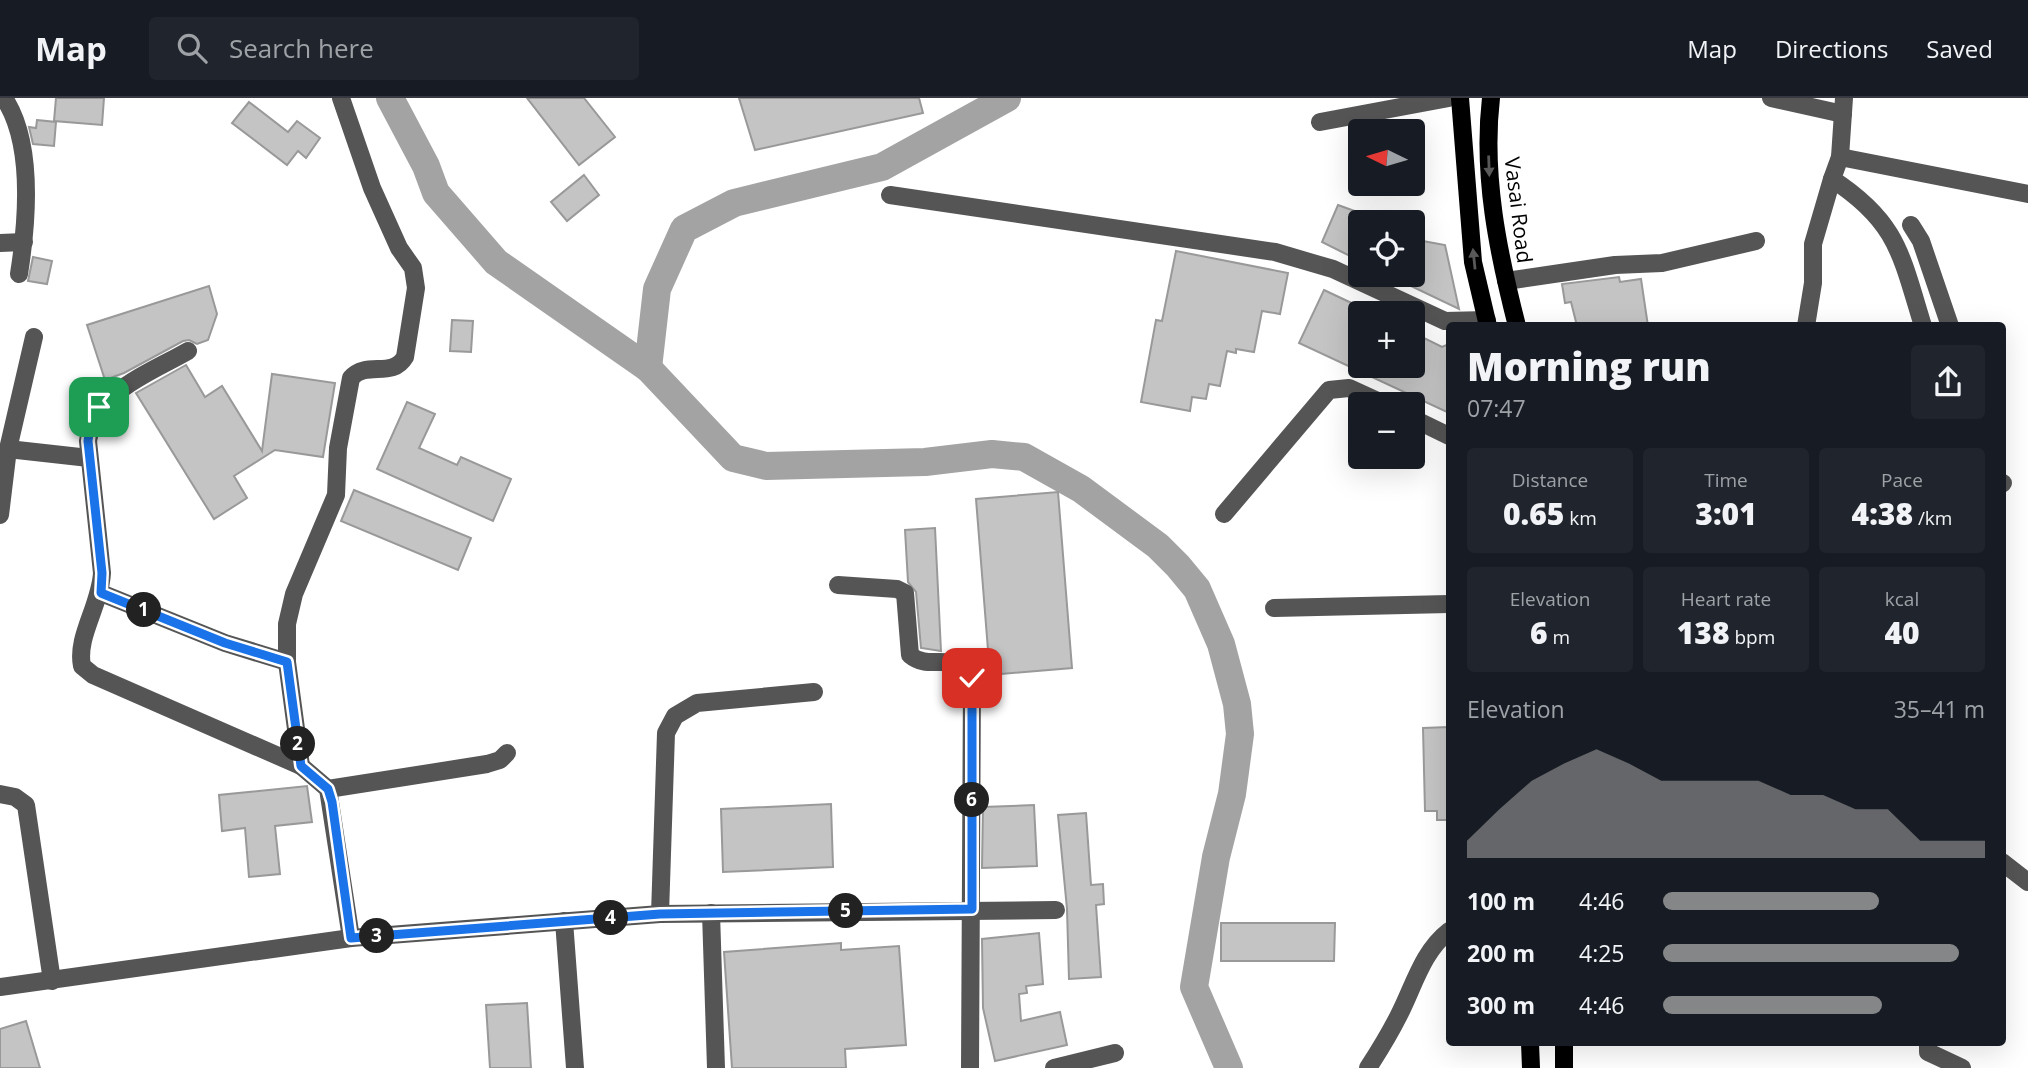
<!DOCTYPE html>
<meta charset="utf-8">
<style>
:root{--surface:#171b24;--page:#20242c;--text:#f1f3f6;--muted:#9ea1a6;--line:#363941;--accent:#858687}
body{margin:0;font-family:"Open Sans",sans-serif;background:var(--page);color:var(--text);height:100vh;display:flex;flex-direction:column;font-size:26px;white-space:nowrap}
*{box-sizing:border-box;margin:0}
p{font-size:23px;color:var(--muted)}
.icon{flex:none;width:38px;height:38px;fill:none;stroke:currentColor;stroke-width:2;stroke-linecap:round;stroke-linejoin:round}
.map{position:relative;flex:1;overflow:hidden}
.panel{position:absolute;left:1446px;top:224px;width:560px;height:724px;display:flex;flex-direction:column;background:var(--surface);border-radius:7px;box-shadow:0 7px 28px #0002}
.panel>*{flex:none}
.needle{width:46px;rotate:275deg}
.tools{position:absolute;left:1348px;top:21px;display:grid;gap:14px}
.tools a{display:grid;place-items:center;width:77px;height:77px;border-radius:7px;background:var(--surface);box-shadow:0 7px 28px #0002;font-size:35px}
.pin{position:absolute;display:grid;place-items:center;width:60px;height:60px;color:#fff;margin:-30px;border-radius:14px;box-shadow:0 4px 10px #0006}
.km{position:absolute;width:35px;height:35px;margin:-18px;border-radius:50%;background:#222;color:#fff;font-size:19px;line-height:35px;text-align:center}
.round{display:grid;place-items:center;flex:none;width:74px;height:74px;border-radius:7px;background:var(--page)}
.head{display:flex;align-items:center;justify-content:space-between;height:119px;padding:0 21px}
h1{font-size:38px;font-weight:800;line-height:52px}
.figures{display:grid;grid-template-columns:repeat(3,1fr);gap:10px;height:119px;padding:7px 21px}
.figures div{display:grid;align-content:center;border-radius:7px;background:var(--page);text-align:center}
.figures b{font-size:30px;font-weight:800}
.figures small{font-size:19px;font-weight:400}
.figures p{font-size:19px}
.chart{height:196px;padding:14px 21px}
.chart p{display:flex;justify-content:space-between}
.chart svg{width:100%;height:126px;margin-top:7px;fill:var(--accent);opacity:.7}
ul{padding:0 21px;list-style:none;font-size:23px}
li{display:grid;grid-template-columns:112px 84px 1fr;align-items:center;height:52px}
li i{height:18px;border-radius:9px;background:var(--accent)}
header{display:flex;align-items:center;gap:42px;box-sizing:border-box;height:98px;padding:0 35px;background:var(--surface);border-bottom:2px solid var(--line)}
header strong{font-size:33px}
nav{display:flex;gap:38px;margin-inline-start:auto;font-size:24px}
.search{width:490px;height:63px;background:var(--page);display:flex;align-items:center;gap:18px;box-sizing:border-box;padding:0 24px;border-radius:7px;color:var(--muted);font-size:26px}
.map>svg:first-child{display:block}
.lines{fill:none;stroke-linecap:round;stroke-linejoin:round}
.river{stroke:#a3a3a3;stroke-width:28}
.building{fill:#c4c4c4;stroke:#999;stroke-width:2}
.minor{stroke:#555;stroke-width:18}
.major{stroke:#000;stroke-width:18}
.oneway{fill:#595959}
.route-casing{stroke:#fff;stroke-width:14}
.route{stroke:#1a73e8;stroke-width:9}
.labels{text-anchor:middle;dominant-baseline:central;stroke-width:5;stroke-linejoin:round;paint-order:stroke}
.street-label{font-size:21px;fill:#000;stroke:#fff}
</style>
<header>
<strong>Map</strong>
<div class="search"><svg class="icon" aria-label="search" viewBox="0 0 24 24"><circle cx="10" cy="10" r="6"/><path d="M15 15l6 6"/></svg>Search here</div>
<nav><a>Map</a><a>Directions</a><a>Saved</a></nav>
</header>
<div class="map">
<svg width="2028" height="970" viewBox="0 0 2028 970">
<rect width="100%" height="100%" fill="#fff"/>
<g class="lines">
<g class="river">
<path d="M390 0 426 68 436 95 496 164 648 270 733 360 766 368 925 364 992 356 1024 359 1081 391 1158 448 1178 468 1197 491 1221 546 1237 606 1240 636 1232 696 1216 759 1194 889 1229 970"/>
<path d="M648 270 657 191 684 131 734 105 882 69 1007 0"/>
</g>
</g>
<g class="building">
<path d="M56 0H104L102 27 54 23Z"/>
<path d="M527 0H584L615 39 579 67Z"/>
<path d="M739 0H919L923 15 755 52Z"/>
<path d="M249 4 288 34 297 23 320 40 306 60 298 53 287 67 232 25Z"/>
<path d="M37 22 56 24 54 48 33 46 29 29 36 30Z"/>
<path d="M584 77 599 97 567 123 551 104Z"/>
<path d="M1338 107 1360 115V163L1322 144Z"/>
<path d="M1412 141 1445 147 1459 211 1388 177H1412Z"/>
<path d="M1176 153 1288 175 1280 216 1262 213 1254 254 1236 251V255L1227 253 1220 288 1209 286 1206 301 1192 299 1190 313 1141 304 1156 222 1162 223Z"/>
<path d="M33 159 52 163 47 186 28 183Z"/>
<path d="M1619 179 1620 184 1641 181 1648 228H1577L1571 204 1565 205 1562 186Z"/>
<path d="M209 188 217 216 208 242 197 246 189 242 183 243 124 275 105 282 87 227Z"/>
<path d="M1324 192 1360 209V268H1412V234L1442 249 1449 246V315L1299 245Z"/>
<path d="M452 222 473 223 471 254 450 253Z"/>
<path d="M186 267 205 299 222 288 262 353 272 276 335 285 323 359 275 352 234 378 247 400 214 421 136 295Z"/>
<path d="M407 304 435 316 419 350 457 367 461 359 511 381 493 423 377 371Z"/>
<path d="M354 392 471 440 458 472 341 423Z"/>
<path d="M1058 394 1072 570 990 577 976 401Z"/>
<path d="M935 430 941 553 921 550 916 494 908 484 905 432Z"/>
<path d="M1449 629V722H1437V713H1425L1423 630Z"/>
<path d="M307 688 312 724 275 728 280 776 249 779 245 730 222 733 219 697Z"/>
<path d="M831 706 833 769 723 774 721 711Z"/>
<path d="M1034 707 1037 768 982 770 983 709Z"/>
<path d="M1086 715 1091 787 1103 786 1104 806 1096 807 1101 879 1069 881 1067 811 1058 717Z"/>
<path d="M1221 825H1335L1334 863H1221Z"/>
<path d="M1039 835 1043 886 1026 888 1027 895 1019 896 1021 923 1060 914 1067 947 995 963 983 910 982 841Z"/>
<path d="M841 845V852L899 848 906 947 845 951 846 970H732L724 854Z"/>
<path d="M527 905 531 970H490L486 907Z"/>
<path d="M26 923 40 970H0V931Z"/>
</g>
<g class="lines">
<g class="minor">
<path d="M4 0C34 45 27 125 19 176"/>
<path d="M1771 0 1843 16"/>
<path d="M1844 0 1840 59 1832 81C1898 124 1901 157 1923 228"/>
<path d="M1320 24 1449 0"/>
<path d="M1840 59 2028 96"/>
<path d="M890 97 1275 154 1333 171 1445 223 1487 222"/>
<path d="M1911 127 1921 143 1950 228"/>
<path d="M0 145 24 144"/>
<path d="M1506 183 1615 167 1662 165 1756 143"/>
<path d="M1806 228 1813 185V146L1832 81"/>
<path d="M188 253C148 276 96 293 88 343L102 475C100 508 76 539 82 568L93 577 301 668 328 691 351 840"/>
<path d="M1412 320 1449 338"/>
<path d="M8 351 89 360"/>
<path d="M2002 386 2003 385"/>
<path d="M1224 416 1329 292 1349 290 1384 306"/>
<path d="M0 417 8 351 34 239"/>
<path d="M838 487 897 491 905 495 910 557C930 574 954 551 972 580L970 970"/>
<path d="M101 495 225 545 287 564"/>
<path d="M1274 510 1449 506"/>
<path d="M301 668 287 564V526L294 496 336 397 338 350 351 280C367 262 392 281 405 259L416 190 413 170 399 150 372 90 341 0"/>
<path d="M328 691 487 666 500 662 507 655"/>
<path d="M0 696 15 699 26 707 52 883"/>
<path d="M2002 764 2028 784"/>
<path d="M711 815 716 970"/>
<path d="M660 816 666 635 675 618 697 605 814 594"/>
<path d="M564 823 575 970"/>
<path d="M0 889 351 840 660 816 1056 812"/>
<path d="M1928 945V954L1962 970"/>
<path d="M1054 970 1115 955"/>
<path d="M1368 970C1379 953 1390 935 1399 917 1414 888 1422 854 1449 833"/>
</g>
<g class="major">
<path d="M1460 0 1473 164 1488 228"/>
<path d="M1491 0C1482 77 1498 154 1517 228"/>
<path d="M1530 945 1531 970"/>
<path d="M1564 945V970"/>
</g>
</g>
<defs><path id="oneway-solid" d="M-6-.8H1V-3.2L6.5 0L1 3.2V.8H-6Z" transform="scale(1.75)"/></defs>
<g class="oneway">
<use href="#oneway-solid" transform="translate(1489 68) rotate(88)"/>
<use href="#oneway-solid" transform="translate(1474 161) rotate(-96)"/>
</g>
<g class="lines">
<g class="route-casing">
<path id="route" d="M99 309 90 328 88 343 102 475 101 495 225 545 287 564 301 668 328 691 332 704 351 840 660 816 972 811V580"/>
</g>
<use href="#route" class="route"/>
</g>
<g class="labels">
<g class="street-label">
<text transform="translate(1519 112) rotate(83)">Vasai Road</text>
</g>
</g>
</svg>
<div class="tools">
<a><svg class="needle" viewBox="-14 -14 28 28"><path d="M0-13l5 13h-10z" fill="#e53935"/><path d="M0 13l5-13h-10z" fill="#9ea1a6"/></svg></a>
<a><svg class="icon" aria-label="locate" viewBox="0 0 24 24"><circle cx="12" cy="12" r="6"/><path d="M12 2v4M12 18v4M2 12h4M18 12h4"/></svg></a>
<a>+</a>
<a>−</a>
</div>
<div class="pin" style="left:99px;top:309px;background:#1e9e55"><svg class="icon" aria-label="arrive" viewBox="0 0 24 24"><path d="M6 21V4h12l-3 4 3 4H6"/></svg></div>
<div class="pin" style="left:972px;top:580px;background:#d93025"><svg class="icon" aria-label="check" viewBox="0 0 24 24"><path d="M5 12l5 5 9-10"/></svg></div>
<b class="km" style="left:144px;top:512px">1</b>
<b class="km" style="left:298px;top:646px">2</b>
<b class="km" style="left:377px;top:838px">3</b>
<b class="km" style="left:611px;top:820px">4</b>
<b class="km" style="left:846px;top:813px">5</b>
<b class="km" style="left:972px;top:702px">6</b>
<section class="panel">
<div class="head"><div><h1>Morning run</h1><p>07:47</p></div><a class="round"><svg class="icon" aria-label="share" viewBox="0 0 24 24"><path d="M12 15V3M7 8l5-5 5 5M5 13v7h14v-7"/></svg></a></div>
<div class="figures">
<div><p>Distance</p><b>0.65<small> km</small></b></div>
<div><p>Time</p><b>3:01</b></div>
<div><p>Pace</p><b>4:38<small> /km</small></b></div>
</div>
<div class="figures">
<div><p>Elevation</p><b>6<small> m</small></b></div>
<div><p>Heart rate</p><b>138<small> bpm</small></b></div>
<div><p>kcal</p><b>40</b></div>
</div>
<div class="chart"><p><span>Elevation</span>35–41 m</p>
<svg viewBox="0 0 160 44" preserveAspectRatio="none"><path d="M0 44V38L10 27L20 17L30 11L40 6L50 11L60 17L70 17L80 17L90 17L100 22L110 22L120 27L130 27L140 38L150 38L160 38V44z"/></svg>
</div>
<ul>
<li><b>100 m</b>4:46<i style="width:67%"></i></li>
<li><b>200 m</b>4:25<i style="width:92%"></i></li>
<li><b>300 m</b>4:46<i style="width:68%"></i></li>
</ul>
</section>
</div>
